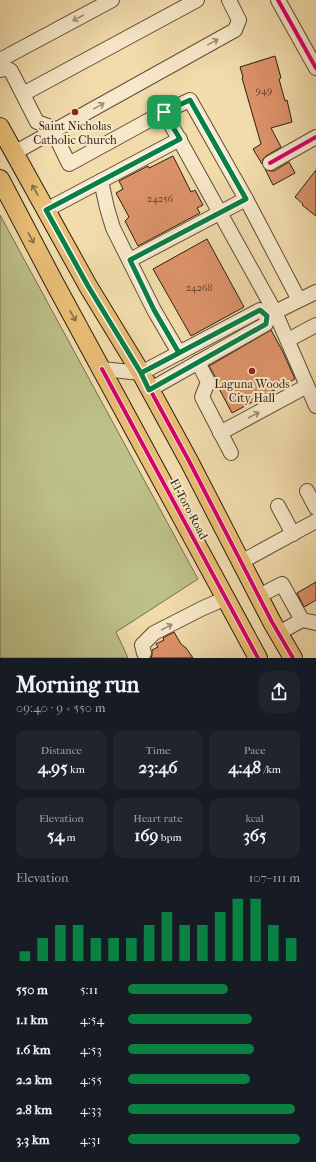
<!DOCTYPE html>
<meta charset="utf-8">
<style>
:root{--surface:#171b24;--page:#20242c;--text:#f1f3f6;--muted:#9ea1a6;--accent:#0b8043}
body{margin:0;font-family:"IM FELL French Canon",serif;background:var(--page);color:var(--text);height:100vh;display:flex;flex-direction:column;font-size:15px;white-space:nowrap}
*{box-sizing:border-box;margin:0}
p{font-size:13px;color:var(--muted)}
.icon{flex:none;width:22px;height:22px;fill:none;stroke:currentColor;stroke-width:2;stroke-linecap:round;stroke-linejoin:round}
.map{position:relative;height:658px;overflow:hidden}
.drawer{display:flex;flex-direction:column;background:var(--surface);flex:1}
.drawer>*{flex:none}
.pin{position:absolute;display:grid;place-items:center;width:34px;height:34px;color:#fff;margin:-17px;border-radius:8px;box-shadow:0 2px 6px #0006}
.round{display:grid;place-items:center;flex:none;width:42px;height:42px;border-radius:12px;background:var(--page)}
.head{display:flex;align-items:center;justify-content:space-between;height:68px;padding:0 16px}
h1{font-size:22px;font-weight:700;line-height:30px}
.stats{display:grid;grid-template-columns:repeat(3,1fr);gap:6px;height:68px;padding:4px 16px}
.stats div{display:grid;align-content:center;border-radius:10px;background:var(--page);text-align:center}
.stats b{font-size:17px;font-weight:700}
.stats small{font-size:11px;font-weight:400}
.stats p{font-size:11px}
.chart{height:112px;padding:8px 16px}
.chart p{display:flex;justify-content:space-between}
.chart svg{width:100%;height:72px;margin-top:4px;stroke:var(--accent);stroke-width:6}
ul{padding:0 16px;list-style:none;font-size:13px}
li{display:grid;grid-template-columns:64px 48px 1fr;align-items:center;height:30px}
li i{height:10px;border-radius:5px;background:var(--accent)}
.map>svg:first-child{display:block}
.green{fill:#bdc088;stroke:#746f4e}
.building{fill:#dd936a;stroke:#2c1e13}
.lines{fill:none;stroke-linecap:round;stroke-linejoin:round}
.minor-casing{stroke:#5e4e39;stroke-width:16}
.major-casing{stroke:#2c1e13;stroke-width:20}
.minor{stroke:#f7e8c9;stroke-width:14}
.major{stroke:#e9be76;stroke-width:18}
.cycleway-casing{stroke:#f7e8c9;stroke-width:6}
.cycleway{stroke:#d6006c;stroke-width:4}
.oneway{stroke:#9c8d77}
.oneway2{stroke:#8a6e44}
.route-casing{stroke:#fff;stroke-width:8}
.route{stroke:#0b8043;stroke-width:5}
.poi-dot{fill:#8f2418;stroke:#f7e8c9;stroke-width:1.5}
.labels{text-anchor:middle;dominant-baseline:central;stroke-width:4;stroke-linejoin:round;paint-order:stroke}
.number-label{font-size:10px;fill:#583b29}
.poi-label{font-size:12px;fill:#2c1e13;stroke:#f7e8c9}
.street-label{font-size:12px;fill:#2c1e13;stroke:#f7e8c9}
</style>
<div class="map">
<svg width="316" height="658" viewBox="0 0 316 658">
<rect width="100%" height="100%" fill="#f2dcac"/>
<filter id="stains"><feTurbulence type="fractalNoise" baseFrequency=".005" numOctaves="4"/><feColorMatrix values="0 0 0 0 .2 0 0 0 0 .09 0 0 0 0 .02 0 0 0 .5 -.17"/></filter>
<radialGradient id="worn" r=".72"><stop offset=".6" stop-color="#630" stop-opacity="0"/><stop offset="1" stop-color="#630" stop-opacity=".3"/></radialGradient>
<path class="green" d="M0 215 198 579 116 632 128 658H0Z"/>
<g class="building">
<path d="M275 56 281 78 279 79 285 101 287 100 292 122 271 128 281 147 266 156 263 159 262 164 253 149 261 144 242 78 243 77 240 67Z"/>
<path d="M173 156 191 192 195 190 203 205 197 208 200 213 138 246 125 221 129 217 116 193 123 189 119 181 148 166 149 168Z"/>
<path d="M289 162 295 173 273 185 265 169 270 171H274Z"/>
<path d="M316 170V216L302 205 303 204 295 197Z"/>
<path d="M207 239 244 307 191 336 153 269Z"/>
<path d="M271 330 283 352 295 379 232 413 216 383V378L209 366Z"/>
<path d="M316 582V600L304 607 297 593Z"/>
<path d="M174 632 181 644 186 648 193 658H151L152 655V650L158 647 156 644 164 640 163 638Z"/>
</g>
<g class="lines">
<g class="minor-casing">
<g id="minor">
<path d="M278 0 316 68"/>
<path d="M0 60 112 0"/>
<path d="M0 70C4 69 8 68 11 71L37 122 51 127 69 164 164 112 275 312 316 406"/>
<path d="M23 94 197 0"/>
<path d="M164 112 190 100 246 199 299 300"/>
<path d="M14 153 235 30 239 20 229 0"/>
<path d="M270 163 316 137"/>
<path d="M101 181 107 208 113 228 154 310 179 353"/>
<path d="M46 210 180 139"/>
<path d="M130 260 246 199"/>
<path d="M267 316 316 292"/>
<path d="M288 340 316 325"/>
<path d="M198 362 208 382 202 397 231 453"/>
<path d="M102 369 141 373 260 310 267 316"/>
<path d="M149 390 266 324 267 316"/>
<path d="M220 433 307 386"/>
<path d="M307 491 316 508"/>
<path d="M278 506 293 534"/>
<path d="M241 562 316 521"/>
<path d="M259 596 282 584 302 620 316 623"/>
<path d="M279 633 302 620"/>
<path d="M144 653 142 645 154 633 201 609 226 598"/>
</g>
</g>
<g class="major-casing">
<g id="major">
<path d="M0 127 88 286 141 373 189 461 272 622 293 658"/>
<path d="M0 179 54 282 258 658"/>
</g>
</g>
<use href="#minor" class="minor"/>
<use href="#major" class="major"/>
<g class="cycleway-casing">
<g id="cycleway">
<path d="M278 0 316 68"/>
<path d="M270 163 316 137"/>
<path d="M102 369 258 658"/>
<path d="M141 373 189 461 272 622 293 658"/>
</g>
</g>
<use href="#cycleway" class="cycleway"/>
</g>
<defs><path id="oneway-shaft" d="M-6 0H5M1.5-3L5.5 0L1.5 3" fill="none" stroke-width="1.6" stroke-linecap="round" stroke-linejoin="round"/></defs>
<g class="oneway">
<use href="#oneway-shaft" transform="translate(78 18) rotate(152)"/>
<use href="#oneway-shaft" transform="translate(213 42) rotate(-29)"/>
<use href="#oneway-shaft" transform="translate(99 106) rotate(-29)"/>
<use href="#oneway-shaft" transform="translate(254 415) rotate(-28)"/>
<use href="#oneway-shaft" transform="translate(167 627) rotate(-28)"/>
</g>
<g class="oneway2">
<use href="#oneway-shaft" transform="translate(35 190) rotate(-119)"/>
<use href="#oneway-shaft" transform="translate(31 238) rotate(62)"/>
<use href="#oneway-shaft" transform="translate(73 316) rotate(61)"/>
</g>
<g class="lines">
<g class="route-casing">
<path id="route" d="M164 112 180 139 46 210 88 286 141 373 260 310 267 316 266 324 149 390 141 373 179 353 154 310 130 260 246 199 190 100 164 112"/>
</g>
<use href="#route" class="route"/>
</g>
<g class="poi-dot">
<circle cx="75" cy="112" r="4"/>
<circle cx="252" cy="371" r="4"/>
</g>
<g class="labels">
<g class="number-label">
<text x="264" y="91">949</text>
<text x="160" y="199">24256</text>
<text x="199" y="288">24268</text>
</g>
<g class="poi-label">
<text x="75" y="126">Saint Nicholas<tspan x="75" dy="14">Catholic Church</tspan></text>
<text x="252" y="384">Laguna Woods<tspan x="252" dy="14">City Hall</tspan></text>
</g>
<g class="street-label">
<text transform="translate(189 509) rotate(62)">El Toro Road</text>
</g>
</g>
<rect width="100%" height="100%" filter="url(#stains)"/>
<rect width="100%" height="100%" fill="url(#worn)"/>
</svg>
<div class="pin" style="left:164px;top:112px;background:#1e9e55"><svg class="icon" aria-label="arrive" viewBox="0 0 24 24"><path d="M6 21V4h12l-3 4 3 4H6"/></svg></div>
</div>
<section class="drawer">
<div class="head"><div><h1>Morning run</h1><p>09:40 · 9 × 550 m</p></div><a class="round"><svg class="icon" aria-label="share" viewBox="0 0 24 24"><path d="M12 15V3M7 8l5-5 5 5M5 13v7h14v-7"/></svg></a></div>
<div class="stats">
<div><p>Distance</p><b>4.95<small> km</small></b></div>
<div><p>Time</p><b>23:46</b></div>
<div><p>Pace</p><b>4:48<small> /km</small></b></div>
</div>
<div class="stats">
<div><p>Elevation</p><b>54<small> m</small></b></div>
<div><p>Heart rate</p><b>169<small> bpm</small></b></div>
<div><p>kcal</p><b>365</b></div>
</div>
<div class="chart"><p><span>Elevation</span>107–111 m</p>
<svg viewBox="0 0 160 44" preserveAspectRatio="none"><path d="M5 44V38M15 44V30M25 44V22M35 44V22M45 44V30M55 44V30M65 44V30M75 44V22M85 44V14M95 44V22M105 44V22M115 44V14M125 44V6M135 44V6M145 44V22M155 44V30"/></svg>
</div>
<ul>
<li><b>550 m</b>5:11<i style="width:58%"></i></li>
<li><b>1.1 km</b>4:54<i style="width:72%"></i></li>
<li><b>1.6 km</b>4:53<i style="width:73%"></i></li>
<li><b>2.2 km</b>4:55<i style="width:71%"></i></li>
<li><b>2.8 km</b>4:33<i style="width:97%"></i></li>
<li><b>3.3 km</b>4:31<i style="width:100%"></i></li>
</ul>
</section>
